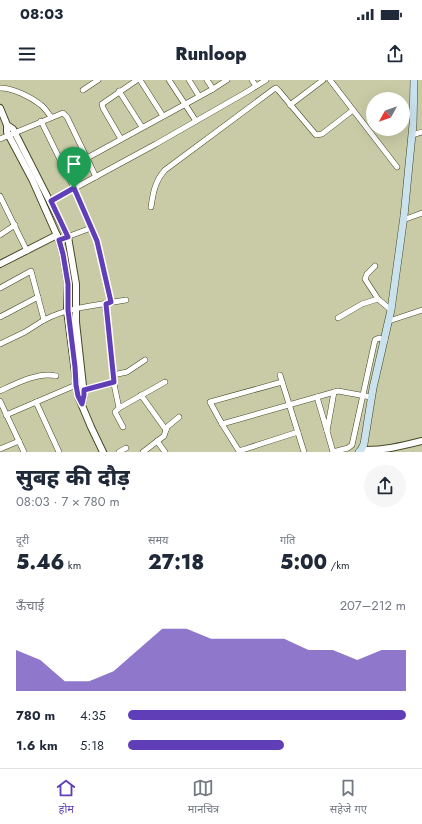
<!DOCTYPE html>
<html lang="hi">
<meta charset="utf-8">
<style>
:root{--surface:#fff;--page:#f6f6f7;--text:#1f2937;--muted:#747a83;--line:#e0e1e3;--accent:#603eb7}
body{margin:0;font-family:Jost,"Noto Sans Devanagari",sans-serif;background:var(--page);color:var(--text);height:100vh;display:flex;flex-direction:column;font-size:15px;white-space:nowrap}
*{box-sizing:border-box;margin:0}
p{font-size:13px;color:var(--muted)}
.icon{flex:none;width:22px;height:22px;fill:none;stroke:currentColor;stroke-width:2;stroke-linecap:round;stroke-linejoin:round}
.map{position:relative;height:372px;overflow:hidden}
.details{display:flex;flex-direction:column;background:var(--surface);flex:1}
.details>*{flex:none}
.needle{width:26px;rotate:230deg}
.controls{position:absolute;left:366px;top:12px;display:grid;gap:8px}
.controls a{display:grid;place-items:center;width:44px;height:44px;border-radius:50%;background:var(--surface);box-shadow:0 4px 16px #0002;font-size:20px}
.pin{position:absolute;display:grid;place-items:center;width:34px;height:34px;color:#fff;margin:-41px -17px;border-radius:50% 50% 50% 0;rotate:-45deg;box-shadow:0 0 4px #0007}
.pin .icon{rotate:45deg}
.round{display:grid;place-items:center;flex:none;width:42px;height:42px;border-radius:21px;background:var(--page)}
.overview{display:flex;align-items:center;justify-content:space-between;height:68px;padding:0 16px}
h1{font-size:22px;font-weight:800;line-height:30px}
.figures{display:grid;grid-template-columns:repeat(3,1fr);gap:6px;height:68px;padding:4px 16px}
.figures div{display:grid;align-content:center}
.figures b{font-size:20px;font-weight:800}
.figures small{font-size:11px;font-weight:400}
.figures p{font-size:11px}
.chart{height:112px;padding:8px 16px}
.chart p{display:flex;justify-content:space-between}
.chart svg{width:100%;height:72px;margin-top:4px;fill:var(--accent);opacity:.7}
ul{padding:0 16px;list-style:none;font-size:13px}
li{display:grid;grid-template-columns:64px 48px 1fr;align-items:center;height:30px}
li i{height:10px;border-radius:5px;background:var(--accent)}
.status{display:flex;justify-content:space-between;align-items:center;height:28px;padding:0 20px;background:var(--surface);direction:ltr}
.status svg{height:11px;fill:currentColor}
header{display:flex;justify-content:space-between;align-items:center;height:52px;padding:0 16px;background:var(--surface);font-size:18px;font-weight:800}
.tab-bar{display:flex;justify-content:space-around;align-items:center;height:56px;border-top:1px solid var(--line);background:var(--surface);font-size:11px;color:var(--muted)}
.tab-bar a{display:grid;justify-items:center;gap:2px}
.tab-bar .active{color:var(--accent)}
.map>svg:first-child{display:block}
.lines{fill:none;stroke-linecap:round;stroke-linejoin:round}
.minor-casing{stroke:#464826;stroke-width:6}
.tertiary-casing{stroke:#464826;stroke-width:8}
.secondary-casing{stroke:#464826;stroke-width:8}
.minor{stroke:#fff;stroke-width:5}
.tertiary{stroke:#fff;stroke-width:6}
.secondary{stroke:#c9e2ed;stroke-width:7}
.route-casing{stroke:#fff;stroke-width:8}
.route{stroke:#603eb7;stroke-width:5}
</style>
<div class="status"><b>08:03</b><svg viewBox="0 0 49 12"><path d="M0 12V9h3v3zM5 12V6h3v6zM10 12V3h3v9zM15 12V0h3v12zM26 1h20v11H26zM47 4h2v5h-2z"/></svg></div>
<header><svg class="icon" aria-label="menu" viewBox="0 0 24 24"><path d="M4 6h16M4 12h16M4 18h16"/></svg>Runloop<svg class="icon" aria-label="share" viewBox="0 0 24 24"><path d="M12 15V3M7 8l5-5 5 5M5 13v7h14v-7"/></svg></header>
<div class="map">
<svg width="422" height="372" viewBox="0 0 422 372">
<rect width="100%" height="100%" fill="#c8cba5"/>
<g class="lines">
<g class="minor-casing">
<g id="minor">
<path d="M140 0 163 36"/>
<path d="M169 0 196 41"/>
<path d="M189 0 199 16"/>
<path d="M207 0 213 9"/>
<path d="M252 0 256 6"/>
<path d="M330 0 397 87"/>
<path d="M0 8C13 8 31 17 41 25 45 28 48 33 51 37"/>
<path d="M83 10 98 0"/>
<path d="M119 11 142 47"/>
<path d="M290 25 323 0"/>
<path d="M41 41 74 108 97 161 111 223"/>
<path d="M412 55 422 52"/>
<path d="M0 59 63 33 67 37 96 97"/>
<path d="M121 59 103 28 102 24 137 0"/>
<path d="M87 78 213 9 227 0"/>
<path d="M0 116 27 171"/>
<path d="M51 121 156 64 245 13 266 0"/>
<path d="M151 127C153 113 155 101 165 90L274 9 276 8 279 11 316 55 322 54 353 30"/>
<path d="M403 140 422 133"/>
<path d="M0 155 15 145"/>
<path d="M59 160 91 148"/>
<path d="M375 186 367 194 365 199 378 219 391 230"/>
<path d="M0 208 31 191 44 240C69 227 98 225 126 220"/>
<path d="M105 224 114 304 119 328 115 332 123 347"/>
<path d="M0 237 38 217"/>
<path d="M338 238 362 224 378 219"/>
<path d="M389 241 422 230"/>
<path d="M0 264 25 252 44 240"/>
<path d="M113 295 127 292 145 280"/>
<path d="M280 295 304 372"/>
<path d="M84 310 114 302"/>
<path d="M0 311C15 304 40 291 56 296"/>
<path d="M141 315 166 350"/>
<path d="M317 317 327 351 334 312"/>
<path d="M0 321 24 372"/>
<path d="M36 322 59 372"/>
<path d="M119 328 165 302"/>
<path d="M6 335 76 305"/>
<path d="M222 344 210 322 282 302"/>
<path d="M327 351 333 372 348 368 352 365 375 260 379 258 385 260"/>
<path d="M298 352 239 371 222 344 338 311 371 317"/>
<path d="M157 361 165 372"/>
<path d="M0 369 19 361"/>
<path d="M119 372 126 368"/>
<path d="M143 372 164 356 167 347 179 337"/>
</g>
</g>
<g class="tertiary-casing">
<g id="tertiary">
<path d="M0 28 7 45V52L32 99 59 160 63 174 68 204 67 230 78 316 91 347 103 372"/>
<path d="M7 45 13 49 15 53 68 157 76 204V242L84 315 82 324"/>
<path d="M0 184 57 155"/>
<path d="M361 370C382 371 402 366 422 361"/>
</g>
</g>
<g class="secondary-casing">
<path id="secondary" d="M359 372 361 370 364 364 373 308 391 230 404 136 413 44 414 0"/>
</g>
<use href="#minor" class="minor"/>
<use href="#tertiary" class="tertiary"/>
<use href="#secondary" class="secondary"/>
</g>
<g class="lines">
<g class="route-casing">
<path id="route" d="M74 108 97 161 111 222 106 224 114 302 84 310V315L82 324 78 316 76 305 75 287 68 230V204L63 174 59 160 68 157 51 121Z"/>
</g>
<use href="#route" class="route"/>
</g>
</svg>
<div class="controls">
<a><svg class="needle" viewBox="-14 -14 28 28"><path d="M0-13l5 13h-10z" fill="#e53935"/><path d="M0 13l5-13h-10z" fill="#747a83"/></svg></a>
</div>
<div class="pin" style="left:74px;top:108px;background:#1e9e55"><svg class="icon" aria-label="arrive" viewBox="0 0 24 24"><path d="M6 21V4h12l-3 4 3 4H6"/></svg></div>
</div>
<section class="details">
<div class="overview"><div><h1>सुबह की दौड़</h1><p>08:03 · 7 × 780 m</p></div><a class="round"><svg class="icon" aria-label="share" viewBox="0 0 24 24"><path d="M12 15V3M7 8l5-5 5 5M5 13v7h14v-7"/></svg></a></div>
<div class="figures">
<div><p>दूरी</p><b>5.46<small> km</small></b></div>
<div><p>समय</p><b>27:18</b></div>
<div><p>गति</p><b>5:00<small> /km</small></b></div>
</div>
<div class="chart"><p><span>ऊँचाई</span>207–212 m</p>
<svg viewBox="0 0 160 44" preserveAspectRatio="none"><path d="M0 44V19L10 25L20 38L30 38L40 32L50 19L60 6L70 6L80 12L90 12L100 12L110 12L120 19L130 19L140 25L150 19L160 19V44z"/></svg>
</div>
<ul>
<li><b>780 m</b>4:35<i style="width:100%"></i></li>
<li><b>1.6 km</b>5:18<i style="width:56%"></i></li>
</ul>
</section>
<nav class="tab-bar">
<a class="active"><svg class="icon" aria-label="home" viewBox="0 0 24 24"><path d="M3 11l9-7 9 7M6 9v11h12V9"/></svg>होम</a>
<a><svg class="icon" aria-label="map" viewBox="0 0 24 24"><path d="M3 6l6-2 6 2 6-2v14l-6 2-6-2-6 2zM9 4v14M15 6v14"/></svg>मानचित्र</a>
<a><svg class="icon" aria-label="saved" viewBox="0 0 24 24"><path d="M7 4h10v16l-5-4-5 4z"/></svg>सहेजे गए</a>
</nav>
